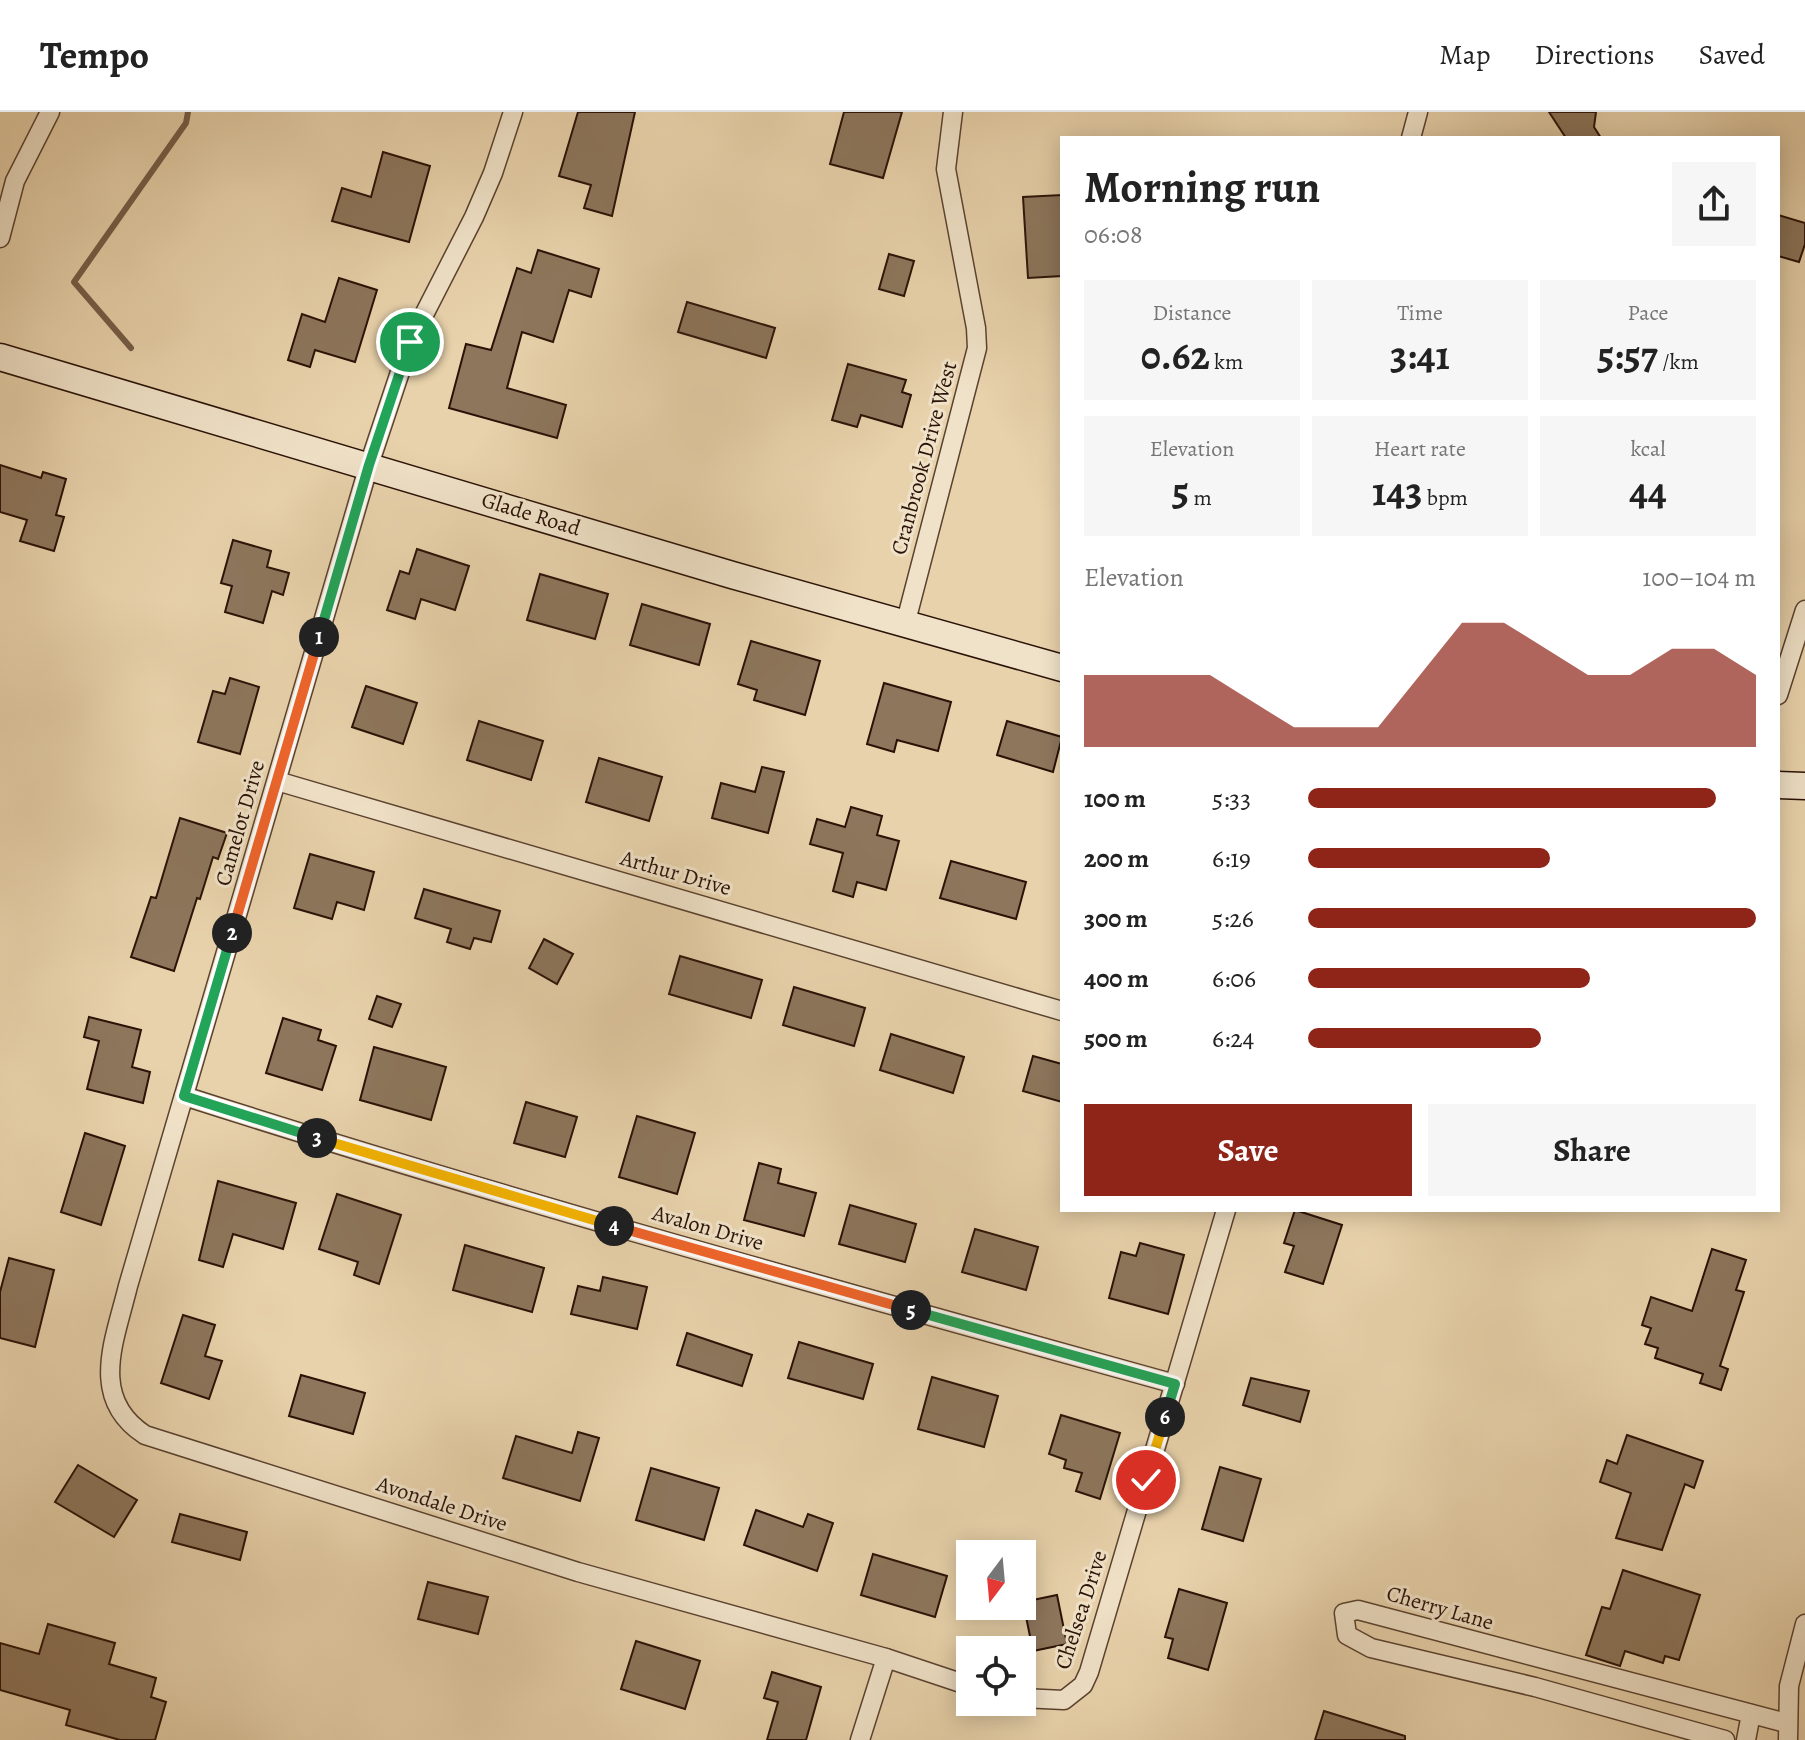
<!DOCTYPE html>
<meta charset="utf-8">
<style>
:root{--surface:#fff;--page:#f6f6f6;--text:#222;--muted:#767676;--line:#e0e0e0;--accent:#8f2418}
body{margin:0;font-family:Alegreya,serif;background:var(--page);color:var(--text);height:100vh;display:flex;flex-direction:column;font-size:30px;white-space:nowrap}
*{box-sizing:border-box;margin:0}
p{font-size:26px;color:var(--muted)}
.icon{flex:none;width:44px;height:44px;fill:none;stroke:currentColor;stroke-width:2;stroke-linecap:round;stroke-linejoin:round}
.map{position:relative;flex:1;overflow:hidden}
.details{position:absolute;left:1060px;top:24px;width:720px;height:1076px;display:flex;flex-direction:column;background:var(--surface);border-radius:0px;box-shadow:0 4px 20px #0003}
.details>*{flex:none}
.needle{width:52px;rotate:196deg}
.fabs{position:absolute;left:956px;top:1428px;display:grid;gap:16px}
.fabs a{display:grid;place-items:center;width:80px;height:80px;border-radius:0px;background:var(--surface);box-shadow:0 4px 20px #0003;font-size:40px}
.pin{position:absolute;display:grid;place-items:center;width:68px;height:68px;color:#fff;margin:-34px;border:4px solid #fff;border-radius:50%;box-shadow:0 2px 8px #0007}
.km{position:absolute;width:40px;height:40px;margin:-20px;border-radius:50%;background:#222;color:#fff;font-size:22px;line-height:40px;text-align:center}
.round{display:grid;place-items:center;flex:none;width:84px;height:84px;border-radius:0px;background:var(--page)}
.summary{display:flex;align-items:center;justify-content:space-between;height:136px;padding:0 24px}
h1{font-size:44px;font-weight:700;line-height:60px}
.metrics{display:grid;grid-template-columns:repeat(3,1fr);gap:12px;height:136px;padding:8px 24px}
.metrics div{display:grid;align-content:center;border-radius:0px;background:var(--page);text-align:center}
.metrics b{font-size:40px;font-weight:700}
.metrics small{font-size:22px;font-weight:400}
.metrics p{font-size:22px}
.chart{height:224px;padding:16px 24px}
.chart p{display:flex;justify-content:space-between}
.chart svg{width:100%;height:144px;margin-top:8px;fill:var(--accent);opacity:.7}
.action{display:flex;gap:16px;margin-top:auto;padding:16px 24px}
.action a{flex:1;height:92px;border-radius:0px;background:var(--accent);color:#fff;font-size:32px;font-weight:700;line-height:92px;text-align:center}
.action a+a{background:var(--page);color:var(--text)}
ul{padding:0 24px;list-style:none;font-size:26px}
li{display:grid;grid-template-columns:128px 96px 1fr;align-items:center;height:60px}
li i{height:20px;border-radius:10px;background:var(--accent)}
header{display:flex;align-items:center;gap:48px;box-sizing:border-box;height:112px;padding:0 40px;background:var(--surface);border-bottom:2px solid var(--line)}
header strong{font-size:38px}
nav{display:flex;gap:44px;margin-inline-start:auto;font-size:28px}
.map>svg:first-child{display:block}
.lines{fill:none;stroke-linecap:round;stroke-linejoin:round}
.stream{stroke:#755e48;stroke-width:6}
.building{fill:#8d765c;stroke:#2a1207;stroke-width:2}
.minor-casing{stroke:#5a4230;stroke-width:21}
.secondary-casing{stroke:#2a1207;stroke-width:29}
.minor{stroke:#f0e2c8;stroke-width:18}
.secondary{stroke:#f0e2c8;stroke-width:26}
.split-1-casing{stroke:#fff;stroke-width:16}
.split-2-casing{stroke:#fff;stroke-width:16}
.split-3-casing{stroke:#fff;stroke-width:16}
.split-4-casing{stroke:#fff;stroke-width:16}
.split-5-casing{stroke:#fff;stroke-width:16}
.split-6-casing{stroke:#fff;stroke-width:16}
.split-7-casing{stroke:#fff;stroke-width:16}
.split-1{stroke:#22a559;stroke-width:10}
.split-2{stroke:#f0652b;stroke-width:10}
.split-3{stroke:#22a559;stroke-width:10}
.split-4{stroke:#f5b400;stroke-width:10}
.split-5{stroke:#f0652b;stroke-width:10}
.split-6{stroke:#22a559;stroke-width:10}
.split-7{stroke:#f5b400;stroke-width:10}
.labels{text-anchor:middle;dominant-baseline:central;stroke-width:6;stroke-linejoin:round;paint-order:stroke}
.street-label{font-size:22px;fill:#2a1207;stroke:#f0e2c8}
</style>
<header>
<strong>Tempo</strong>
<nav><a>Map</a><a>Directions</a><a>Saved</a></nav>
</header>
<div class="map">
<svg width="1805" height="1628" viewBox="0 0 1805 1628">
<rect width="100%" height="100%" fill="#e8d2ab"/>
<filter id="stains"><feTurbulence type="fractalNoise" baseFrequency=".0025" numOctaves="4"/><feColorMatrix values="0 0 0 0 .2 0 0 0 0 .09 0 0 0 0 .02 0 0 0 .5 -.17"/></filter>
<radialGradient id="worn" r=".72"><stop offset=".6" stop-color="#630" stop-opacity="0"/><stop offset="1" stop-color="#630" stop-opacity=".3"/></radialGradient>
<g class="lines">
<path class="stream" d="M131 236 74 170 186 11 188 0"/>
</g>
<g class="building">
<path d="M578 0H635L612 104 584 96 591 73 559 64Z"/>
<path d="M844 0H902L883 66 830 52Z"/>
<path d="M1549 0H1596L1594 15 1601 26H1566Z"/>
<path d="M383 40 430 54 409 130 332 109 342 76 371 85Z"/>
<path d="M1062 83V164L1028 166 1023 85Z"/>
<path d="M1778 103 1805 111V132L1799 150 1778 144Z"/>
<path d="M538 138 599 157 591 185 569 178 553 230 522 220 507 276 566 293 557 326 449 296 466 232 491 238 517 156 531 161Z"/>
<path d="M889 142 914 149 904 184 879 177Z"/>
<path d="M339 166 377 178 355 250 315 238 310 255 288 248 302 202 325 210Z"/>
<path d="M687 190 775 216 766 246 678 220Z"/>
<path d="M848 252 906 268 902 280 911 283 902 315 861 303 857 315 832 308Z"/>
<path d="M0 353 41 366 43 360 66 367 56 403 64 405 54 439 20 429 27 408 0 400Z"/>
<path d="M233 428 271 439 267 455 289 461 283 483 272 479 263 511 225 500 232 474 221 471Z"/>
<path d="M417 437 469 454 455 498 421 487 415 507 387 498 400 459 409 462Z"/>
<path d="M540 462 608 482 595 527 527 508Z"/>
<path d="M642 492 710 512 699 553 630 533Z"/>
<path d="M751 529 820 549 805 603 754 588 757 578 738 572Z"/>
<path d="M230 566 259 575 240 642 198 630 213 579 225 582Z"/>
<path d="M884 571 951 590 938 639 897 628 894 640 867 632Z"/>
<path d="M366 574 417 591 403 632 352 615Z"/>
<path d="M479 609 543 629 531 668 467 648Z"/>
<path d="M1007 609 1062 625 1053 660 997 643Z"/>
<path d="M599 646 662 665 649 709 586 690Z"/>
<path d="M762 655 784 660 768 721 712 706 721 671 755 680Z"/>
<path d="M851 695 882 704 877 723 899 729 886 778 857 770 853 785 833 779 843 741 810 732 817 707 845 715Z"/>
<path d="M180 706 227 721 218 747 213 745 200 787 197 786 174 859 131 845 151 785 156 786Z"/>
<path d="M310 742 374 760 364 798 337 790 332 807 294 796Z"/>
<path d="M951 749 1026 770 1016 807 940 786Z"/>
<path d="M424 777 500 799 491 830 474 826 470 837 447 830 451 817 415 806Z"/>
<path d="M544 827 573 842 557 872 529 856Z"/>
<path d="M680 844 762 868 751 906 669 882Z"/>
<path d="M794 875 865 896 854 934 783 913Z"/>
<path d="M377 884 401 892 392 915 369 907Z"/>
<path d="M89 905 141 918 132 955 150 960 143 991 87 977 99 929 84 925Z"/>
<path d="M283 906 321 918 318 928 336 934 322 978 266 961Z"/>
<path d="M891 922 964 945 953 981 880 958Z"/>
<path d="M374 935 446 955 431 1008 360 988Z"/>
<path d="M1033 944 1062 952V990L1023 979Z"/>
<path d="M526 990 577 1005 565 1045 514 1031Z"/>
<path d="M637 1004 695 1021 677 1082 619 1065Z"/>
<path d="M85 1021 125 1034 101 1113 61 1100Z"/>
<path d="M759 1051 781 1057 778 1071 816 1081 804 1124 744 1108Z"/>
<path d="M218 1069 296 1091 283 1137 233 1122 223 1155 199 1148Z"/>
<path d="M337 1082 401 1103 379 1172 354 1163 358 1150 319 1137Z"/>
<path d="M850 1093 916 1112 905 1150 839 1132Z"/>
<path d="M1295 1098 1342 1113 1323 1172 1285 1160 1294 1134 1284 1131Z"/>
<path d="M975 1117 1038 1135 1026 1178 962 1160Z"/>
<path d="M1140 1131 1184 1143 1168 1202 1109 1186 1121 1140 1136 1144Z"/>
<path d="M465 1133 544 1156 532 1200 453 1178Z"/>
<path d="M1712 1137 1746 1148 1736 1178 1744 1180 1720 1254 1728 1257 1721 1278 1700 1271 1703 1262 1655 1246 1658 1236 1645 1232 1651 1216 1642 1213 1651 1185 1692 1199Z"/>
<path d="M9 1146 54 1158 35 1235 0 1226V1180Z"/>
<path d="M603 1165 647 1175 637 1217 571 1202 578 1174 600 1179Z"/>
<path d="M183 1203 215 1213 205 1244 222 1249 209 1287 161 1271Z"/>
<path d="M687 1221 752 1243 742 1274 677 1253Z"/>
<path d="M799 1230 873 1252 863 1287 788 1266Z"/>
<path d="M301 1263 365 1281 353 1322 289 1304Z"/>
<path d="M932 1265 998 1284 984 1335 918 1317Z"/>
<path d="M1251 1266 1309 1279 1300 1310 1243 1293Z"/>
<path d="M1061 1303 1120 1321 1100 1387 1076 1379 1082 1361 1064 1356 1066 1348 1049 1342Z"/>
<path d="M578 1320 599 1326 580 1389 503 1366 516 1324 572 1341Z"/>
<path d="M1627 1323 1703 1349 1694 1376 1685 1372 1662 1438 1616 1426 1631 1381 1600 1370 1607 1348 1617 1352Z"/>
<path d="M78 1353 137 1388 114 1425 55 1390Z"/>
<path d="M1220 1355 1261 1367 1243 1429 1202 1417Z"/>
<path d="M651 1356 719 1376 704 1428 636 1408Z"/>
<path d="M756 1398 803 1415 808 1402 833 1411 817 1459 744 1433Z"/>
<path d="M180 1402 247 1420 240 1448 172 1430Z"/>
<path d="M873 1442 947 1464 935 1505 861 1483Z"/>
<path d="M1623 1458 1700 1483 1679 1548 1665 1544 1663 1551 1625 1539 1620 1554 1586 1543 1602 1495 1610 1497Z"/>
<path d="M428 1470 488 1485 478 1522 418 1507Z"/>
<path d="M1179 1477 1227 1491 1208 1558 1168 1546 1173 1527 1165 1525Z"/>
<path d="M1057 1483 1067 1532 1033 1539 1023 1490Z"/>
<path d="M48 1512 115 1531 109 1552 156 1566 151 1585 166 1590 155 1628H120L66 1613 70 1598 0 1578V1531L39 1542Z"/>
<path d="M636 1529 700 1549 685 1597 621 1577Z"/>
<path d="M772 1560 821 1575 806 1628H767L778 1590 764 1586Z"/>
<path d="M1324 1599 1405 1624V1628H1315Z"/>
</g>
<g class="lines">
<g class="minor-casing">
<g id="minor">
<path d="M513 0 493 61 474 105 410 230 369 353 128 1174C115 1228 88 1286 145 1323L578 1460 886 1546 970 1574"/>
<path d="M1411 26 1418 0"/>
<path d="M0 126 15 69 50 0"/>
<path d="M905 513 977 236 976 216 946 57 953 0"/>
<path d="M1778 583 1805 498"/>
<path d="M277 669 1062 899"/>
<path d="M184 984C512 1089 844 1180 1175 1272"/>
<path d="M1022 1586 1064 1588 1083 1573 1089 1560 1226 1098"/>
<path d="M860 1628 886 1546"/>
<path d="M1725 1628 1535 1575 1371 1536 1347 1523 1344 1501 1358 1498 1786 1611"/>
<path d="M1746 1628 1751 1602"/>
<path d="M1788 1628 1789 1574 1805 1512"/>
</g>
</g>
<g class="secondary-casing">
<g id="secondary">
<path d="M0 245 732 463 1062 556"/>
<path d="M1778 673 1805 674"/>
</g>
</g>
<use href="#minor" class="minor"/>
<use href="#secondary" class="secondary"/>
</g>
<g class="lines">
<g class="split-1-casing">
<path id="split-1" d="M319 525 369 353 410 230"/>
</g>
<g class="split-2-casing">
<path id="split-2" d="M232 821 319 525"/>
</g>
<g class="split-3-casing">
<path id="split-3" d="M232 821 184 984 317 1026"/>
</g>
<g class="split-4-casing">
<path id="split-4" d="M317 1026 614 1114"/>
</g>
<g class="split-5-casing">
<path id="split-5" d="M614 1114 911 1198"/>
</g>
<g class="split-6-casing">
<path id="split-6" d="M911 1198 1175 1272 1165 1305"/>
</g>
<g class="split-7-casing">
<path id="split-7" d="M1146 1368 1165 1305"/>
</g>
<use href="#split-1" class="split-1"/>
<use href="#split-2" class="split-2"/>
<use href="#split-3" class="split-3"/>
<use href="#split-4" class="split-4"/>
<use href="#split-5" class="split-5"/>
<use href="#split-6" class="split-6"/>
<use href="#split-7" class="split-7"/>
</g>
<g class="labels">
<g class="street-label">
<text transform="translate(924 346) rotate(-75)">Cranbrook Drive West</text>
<text transform="translate(531 402) rotate(17)">Glade Road</text>
<text transform="translate(240 711) rotate(-74)">Camelot Drive</text>
<text transform="translate(676 761) rotate(16)">Arthur Drive</text>
<text transform="translate(708 1116) rotate(16)">Avalon Drive</text>
<text transform="translate(442 1392) rotate(18)">Avondale Drive</text>
<text transform="translate(1440 1496) rotate(16)">Cherry Lane</text>
<text transform="translate(1081 1498) rotate(-72)">Chelsea Drive</text>
</g>
</g>
<rect width="100%" height="100%" filter="url(#stains)"/>
<rect width="100%" height="100%" fill="url(#worn)"/>
</svg>
<div class="fabs">
<a><svg class="needle" viewBox="-14 -14 28 28"><path d="M0-13l5 13h-10z" fill="#e53935"/><path d="M0 13l5-13h-10z" fill="#767676"/></svg></a>
<a><svg class="icon" aria-label="locate" viewBox="0 0 24 24"><circle cx="12" cy="12" r="6"/><path d="M12 2v4M12 18v4M2 12h4M18 12h4"/></svg></a>
</div>
<div class="pin" style="left:410px;top:230px;background:#1e9e55"><svg class="icon" aria-label="arrive" viewBox="0 0 24 24"><path d="M6 21V4h12l-3 4 3 4H6"/></svg></div>
<div class="pin" style="left:1146px;top:1368px;background:#d93025"><svg class="icon" aria-label="check" viewBox="0 0 24 24"><path d="M5 12l5 5 9-10"/></svg></div>
<b class="km" style="left:319px;top:525px">1</b>
<b class="km" style="left:232px;top:821px">2</b>
<b class="km" style="left:317px;top:1026px">3</b>
<b class="km" style="left:614px;top:1114px">4</b>
<b class="km" style="left:911px;top:1198px">5</b>
<b class="km" style="left:1165px;top:1305px">6</b>
<section class="details">
<div class="summary"><div><h1>Morning run</h1><p>06:08</p></div><a class="round"><svg class="icon" aria-label="share" viewBox="0 0 24 24"><path d="M12 15V3M7 8l5-5 5 5M5 13v7h14v-7"/></svg></a></div>
<div class="metrics">
<div><p>Distance</p><b>0.62<small> km</small></b></div>
<div><p>Time</p><b>3:41</b></div>
<div><p>Pace</p><b>5:57<small> /km</small></b></div>
</div>
<div class="metrics">
<div><p>Elevation</p><b>5<small> m</small></b></div>
<div><p>Heart rate</p><b>143<small> bpm</small></b></div>
<div><p>kcal</p><b>44</b></div>
</div>
<div class="chart"><p><span>Elevation</span>100–104 m</p>
<svg viewBox="0 0 160 44" preserveAspectRatio="none"><path d="M0 44V22L10 22L20 22L30 22L40 30L50 38L60 38L70 38L80 22L90 6L100 6L110 14L120 22L130 22L140 14L150 14L160 22V44z"/></svg>
</div>
<ul>
<li><b>100 m</b>5:33<i style="width:91%"></i></li>
<li><b>200 m</b>6:19<i style="width:54%"></i></li>
<li><b>300 m</b>5:26<i style="width:100%"></i></li>
<li><b>400 m</b>6:06<i style="width:63%"></i></li>
<li><b>500 m</b>6:24<i style="width:52%"></i></li>
</ul>
<div class="action"><a>Save</a><a>Share</a></div>
</section>
</div>
